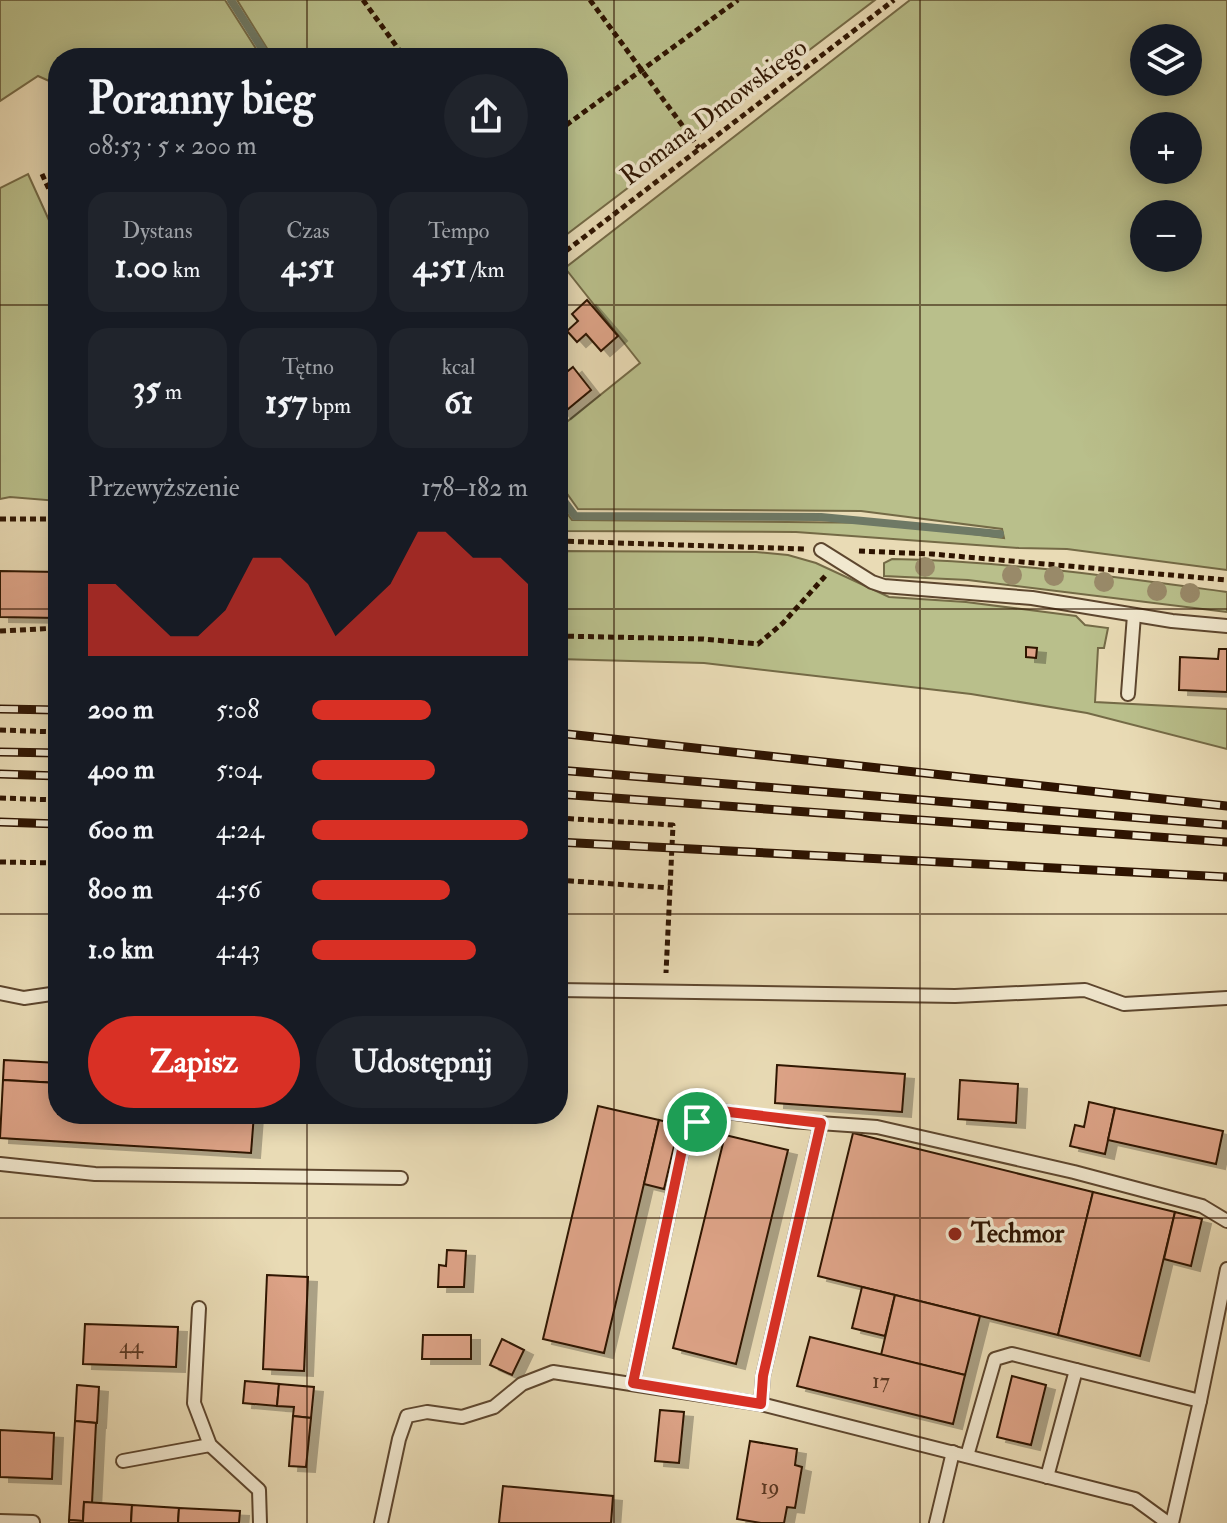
<!DOCTYPE html>
<html lang="pl">
<meta charset="utf-8">
<style>
:root{--surface:#171b24;--page:#20242c;--text:#f1f3f6;--muted:#9ea1a6;--accent:#d93025}
body{margin:0;font-family:"IM FELL Double Pica",serif;background:var(--page);color:var(--text);height:100vh;display:flex;flex-direction:column;font-size:30px;white-space:nowrap}
*{box-sizing:border-box;margin:0}
p{font-size:26px;color:var(--muted)}
.icon{flex:none;width:44px;height:44px;fill:none;stroke:currentColor;stroke-width:2;stroke-linecap:round;stroke-linejoin:round}
.map{position:relative;flex:1;overflow:hidden}
.panel{position:absolute;left:48px;top:48px;width:520px;height:1076px;display:flex;flex-direction:column;background:var(--surface);border-radius:32px;box-shadow:0 4px 20px #0003}
.panel>*{flex:none}
.tools{position:absolute;left:1130px;top:24px;display:grid;gap:16px}
.tools a{display:grid;place-items:center;width:72px;height:72px;border-radius:50%;background:var(--surface);box-shadow:0 4px 20px #0003;font-size:40px}
.pin{position:absolute;display:grid;place-items:center;width:68px;height:68px;color:#fff;margin:-34px;border:4px solid #fff;border-radius:50%;box-shadow:0 2px 8px #0007}
.round{display:grid;place-items:center;flex:none;width:84px;height:84px;border-radius:42px;background:var(--page)}
.head{display:flex;align-items:center;justify-content:space-between;height:136px;padding:0 40px}
h1{font-size:44px;font-weight:800;line-height:60px}
.figures{display:grid;grid-template-columns:repeat(3,1fr);gap:12px;height:136px;padding:8px 40px}
.figures div{display:grid;align-content:center;border-radius:20px;background:var(--page);text-align:center}
.figures b{font-size:34px;font-weight:800}
.figures small{font-size:22px;font-weight:400}
.figures p{font-size:22px}
.chart{height:224px;padding:16px 40px}
.chart p{display:flex;justify-content:space-between}
.chart svg{width:100%;height:144px;margin-top:8px;fill:var(--accent);opacity:.7}
.primary-button{display:flex;gap:16px;margin-top:auto;padding:16px 40px}
.primary-button a{flex:1;height:92px;border-radius:48px;background:var(--accent);color:#fff;font-size:32px;font-weight:800;line-height:92px;text-align:center}
.primary-button a+a{background:var(--page);color:var(--text)}
ul{padding:0 40px;list-style:none;font-size:26px}
li{display:grid;grid-template-columns:128px 96px 1fr;align-items:center;height:60px}
li i{height:20px;border-radius:10px;background:var(--accent)}
.map>svg:first-child{display:block}
.green{fill:#b9bf8b;stroke:#746a46;stroke-width:2;fill-rule:evenodd}
.lines{fill:none;stroke-linecap:round;stroke-linejoin:round}
.stream{stroke:#6e7965;stroke-width:8}
.building{fill:#dda387;stroke:#2e1401;stroke-width:2;filter:url(#shadow)}
.service-casing{stroke:#5d462e;stroke-width:16}
.path{stroke:#2e1401;stroke-width:5;stroke-dasharray:6 4;stroke-linecap:butt}
.service{stroke:#f1e8cf;stroke-width:12}
.rail-casing{stroke:#2e1401;stroke-width:9}
.rail{stroke:#f1e8cf;stroke-width:6;stroke-dasharray:18;stroke-linecap:butt}
.tree{fill:#998a69}
.route-casing{stroke:#fff;stroke-width:16}
.route{stroke:#d93025;stroke-width:10}
.grid{fill:none;stroke:#2e1401;stroke-width:2;stroke-opacity:0.55}
.poi-dot{fill:#8f2418;stroke:#f1e8cf;stroke-width:3}
.labels{text-anchor:middle;dominant-baseline:central;stroke-width:7;stroke-linejoin:round;paint-order:stroke}
.number-label{font-size:22px;fill:#5a3822}
.street-label{font-size:26px;fill:#2e1401;stroke:#f1e8cf}
.poi-label{font-size:26px;font-weight:bold;fill:#2e1401;stroke:#f1e8cf;text-anchor:start}
</style>
<div class="map">
<svg width="1227" height="1523" viewBox="0 0 1227 1523">
<defs>
<filter id="shadow"><feDropShadow dx="9" dy="5" stdDeviation="0" flood-color="#0004"/></filter>
</defs>
<rect width="100%" height="100%" fill="#e9dbb5"/>
<filter id="stains"><feTurbulence type="fractalNoise" baseFrequency=".0025" numOctaves="4"/><feColorMatrix values="0 0 0 0 .2 0 0 0 0 .09 0 0 0 0 .02 0 0 0 .5 -.17"/></filter>
<radialGradient id="worn" r=".72"><stop offset=".6" stop-color="#630" stop-opacity="0"/><stop offset="1" stop-color="#630" stop-opacity=".3"/></radialGradient>
<g class="green">
<path d="M0 0H225L262 58H58V85L38 76 0 101Z"/>
<path d="M237 0H875L558 241V58H273Z"/>
<path d="M910 0H1227V570L1067 549 1019 548 796 532 558 531V501L572 520 888 523 1004 538 1002 529 861 511 578 509 558 481V429L640 363 565 268ZM1144 38H1188V82H1144ZM1144 126H1188V170H1144ZM1188 214V258H1144V214Z"/>
<path d="M28 174 58 240V501L10 497 0 499V188Z"/>
<path d="M558 551 756 552 788 555 816 563 889 597 966 602 1076 616 1085 625 1108 628 1104 648H1098L1095 702 1227 709V749L1087 713 971 694 704 663 558 659Z"/>
<path d="M892 559C1004 561 1116 577 1227 592V612L968 580 884 576V563Z"/>
</g>
<g class="lines">
<g class="stream">
<path d="M231 0 268 58"/>
<path d="M558 493 575 516 821 517 1000 534"/>
</g>
</g>
<g class="building">
<path d="M587 300 618 336 601 351 586 334 577 342 567 331 578 321 572 314Z"/>
<path d="M573 367 591 390 562 414 558 408V379Z"/>
<path d="M0 571 58 572V618L0 617Z"/>
<path d="M1026 647 1037 648 1036 658 1026 657Z"/>
<path d="M1219 649H1227V692L1179 690 1180 657 1218 659Z"/>
<path d="M4 1060 58 1063V1083L3 1080Z"/>
<path d="M777 1065 905 1074 902 1112 775 1103Z"/>
<path d="M3 1080 58 1083V1114H254L251 1153 0 1138Z"/>
<path d="M960 1080 1018 1084 1016 1123 958 1119Z"/>
<path d="M1089 1102 1115 1108 1105 1154 1070 1146 1075 1125 1084 1127Z"/>
<path d="M598 1106 659 1120 604 1353 543 1339Z"/>
<path d="M1115 1108 1223 1131 1216 1164 1108 1140Z"/>
<path d="M659 1120 679 1125 664 1189 644 1184Z"/>
<path d="M853 1133 1093 1192 1058 1335 818 1276Z"/>
<path d="M725 1135 788 1150 736 1364 673 1348Z"/>
<path d="M1093 1192 1175 1212 1140 1356 1058 1335Z"/>
<path d="M1175 1212 1202 1219 1191 1266 1164 1259Z"/>
<path d="M447 1250 466 1251 464 1287H438L439 1265 446 1266Z"/>
<path d="M267 1275 308 1277 304 1371 263 1369Z"/>
<path d="M862 1287 895 1295 885 1336 852 1328Z"/>
<path d="M895 1295 980 1316 965 1375 881 1355Z"/>
<path d="M85 1324 178 1327 176 1367 83 1364Z"/>
<path d="M423 1335H471V1359H422Z"/>
<path d="M810 1337 965 1375 953 1424 797 1386Z"/>
<path d="M502 1339 524 1350 512 1375 490 1365Z"/>
<path d="M1012 1376 1046 1385 1031 1445 997 1437Z"/>
<path d="M245 1381 279 1384 277 1406 243 1403Z"/>
<path d="M279 1384 314 1387 311 1418 293 1416 294 1407 277 1406Z"/>
<path d="M77 1385 99 1387 97 1423 75 1421Z"/>
<path d="M660 1410 684 1412 679 1463 655 1461Z"/>
<path d="M293 1416 311 1418 306 1467 289 1466Z"/>
<path d="M75 1421 96 1423 92 1503 84 1502 83 1521 69 1520Z"/>
<path d="M0 1430 54 1433 52 1479 0 1477Z"/>
<path d="M750 1441 797 1449 795 1465 802 1467 795 1508 787 1507 784 1523H761L737 1519Z"/>
<path d="M503 1486 613 1496 611 1523H499Z"/>
<path d="M84 1502 132 1505 131 1523H69V1520L83 1521Z"/>
<path d="M132 1505 179 1508 178 1523H131Z"/>
<path d="M179 1508 240 1511 239 1523H178Z"/>
</g>
<g class="lines">
<g class="service-casing">
<g id="service">
<path d="M821 550 872 582 884 586 1032 598 1172 621 1227 626"/>
<path d="M1128 694 1134 615"/>
<path d="M558 990 955 996 1085 990 1124 1004 1227 998"/>
<path d="M0 993 24 998 58 993"/>
<path d="M0 1164 95 1174 401 1178"/>
<path d="M199 1308 194 1403 210 1445 259 1490 260 1523"/>
<path d="M633 1383 683 1145 697 1122 721 1111 790 1121 877 1127 1074 1172 1202 1206 1227 1221"/>
<path d="M1200 1401 1227 1269"/>
<path d="M761 1404 763 1376 821 1123"/>
<path d="M967 1456 995 1359 1012 1354 1200 1401 1172 1523"/>
<path d="M123 1461 210 1445"/>
<path d="M1047 1477 1076 1370"/>
<path d="M0 1521 33 1522"/>
<path d="M381 1523 399 1439 407 1416 427 1412 462 1417 494 1407 522 1384 553 1372 761 1404 1135 1499 1168 1523"/>
<path d="M936 1523 953 1452"/>
</g>
</g>
<g class="path">
<path d="M363 0 405 58"/>
<path d="M590 0 699 148"/>
<path d="M558 131 738 0"/>
<path d="M42 174 58 209"/>
<path d="M558 257 894 0"/>
<path d="M0 519H58"/>
<path d="M558 541 805 549"/>
<path d="M859 551 932 554 1227 580"/>
<path d="M0 631 58 628"/>
<path d="M558 636 703 639 758 644 783 623 827 574"/>
<path d="M0 730 58 732"/>
<path d="M0 798 58 800"/>
<path d="M558 818 673 825 666 973"/>
<path d="M0 862 58 863"/>
<path d="M558 880 670 888"/>
</g>
<use href="#service" class="service"/>
<g class="rail-casing">
<g id="rail">
<path d="M0 709 58 710"/>
<path d="M558 733 1227 806"/>
<path d="M0 752 58 753"/>
<path d="M558 770 1227 825"/>
<path d="M0 774 58 776"/>
<path d="M558 794 1227 842"/>
<path d="M0 822 58 824"/>
<path d="M558 842 1227 877"/>
</g>
</g>
<use href="#rail" class="rail"/>
</g>
<g class="tree">
<circle cx="925" cy="567" r="10"/>
<circle cx="1012" cy="575" r="10"/>
<circle cx="1054" cy="576" r="10"/>
<circle cx="1104" cy="582" r="10"/>
<circle cx="1157" cy="591" r="10"/>
<circle cx="1190" cy="593" r="10"/>
</g>
<g class="lines">
<g class="route-casing">
<path id="route" d="M721 1111 821 1123 763 1376 761 1404 633 1383 683 1145 697 1122Z"/>
</g>
<use href="#route" class="route"/>
</g>
<path class="grid" d="M307 0V58M614 0V1523M920 0V1523M0 305H58M558 305H1227M0 609H58M558 609H1227M0 914H58M558 914H1227M307 1114V1523M0 1218H1227"/>
<circle class="poi-dot" cx="955" cy="1234" r="8"/>
<g class="labels">
<g class="number-label">
<text x="131" y="1346">44</text>
<text x="881" y="1381">17</text>
<text x="770" y="1487">19</text>
</g>
<g class="street-label">
<text transform="translate(714 112) rotate(-37)">Romana Dmowskiego</text>
</g>
<g class="poi-label">
<text x="971" y="1234">Techmor</text>
</g>
</g>
<rect width="100%" height="100%" filter="url(#stains)"/>
<rect width="100%" height="100%" fill="url(#worn)"/>
</svg>
<div class="tools">
<a><svg class="icon" aria-label="layers" viewBox="0 0 24 24"><path d="M12 4l9 5-9 5-9-5zM3 14l9 5 9-5"/></svg></a>
<a>+</a>
<a>−</a>
</div>
<div class="pin" style="left:697px;top:1122px;background:#1e9e55"><svg class="icon" aria-label="arrive" viewBox="0 0 24 24"><path d="M6 21V4h12l-3 4 3 4H6"/></svg></div>
<section class="panel">
<div class="head"><div><h1>Poranny bieg</h1><p>08:53 · 5 × 200 m</p></div><a class="round"><svg class="icon" aria-label="share" viewBox="0 0 24 24"><path d="M12 15V3M7 8l5-5 5 5M5 13v7h14v-7"/></svg></a></div>
<div class="figures">
<div><p>Dystans</p><b>1.00<small> km</small></b></div>
<div><p>Czas</p><b>4:51</b></div>
<div><p>Tempo</p><b>4:51<small> /km</small></b></div>
</div>
<div class="figures">
<div><b>35<small> m</small></b></div>
<div><p>Tętno</p><b>157<small> bpm</small></b></div>
<div><p>kcal</p><b>61</b></div>
</div>
<div class="chart"><p><span>Przewyższenie</span>178–182 m</p>
<svg viewBox="0 0 160 44" preserveAspectRatio="none"><path d="M0 44V22L10 22L20 30L30 38L40 38L50 30L60 14L70 14L80 22L90 38L100 30L110 22L120 6L130 6L140 14L150 14L160 22V44z"/></svg>
</div>
<ul>
<li><b>200 m</b>5:08<i style="width:55%"></i></li>
<li><b>400 m</b>5:04<i style="width:57%"></i></li>
<li><b>600 m</b>4:24<i style="width:100%"></i></li>
<li><b>800 m</b>4:56<i style="width:64%"></i></li>
<li><b>1.0 km</b>4:43<i style="width:76%"></i></li>
</ul>
<div class="primary-button"><a>Zapisz</a><a>Udostępnij</a></div>
</section>
</div>
